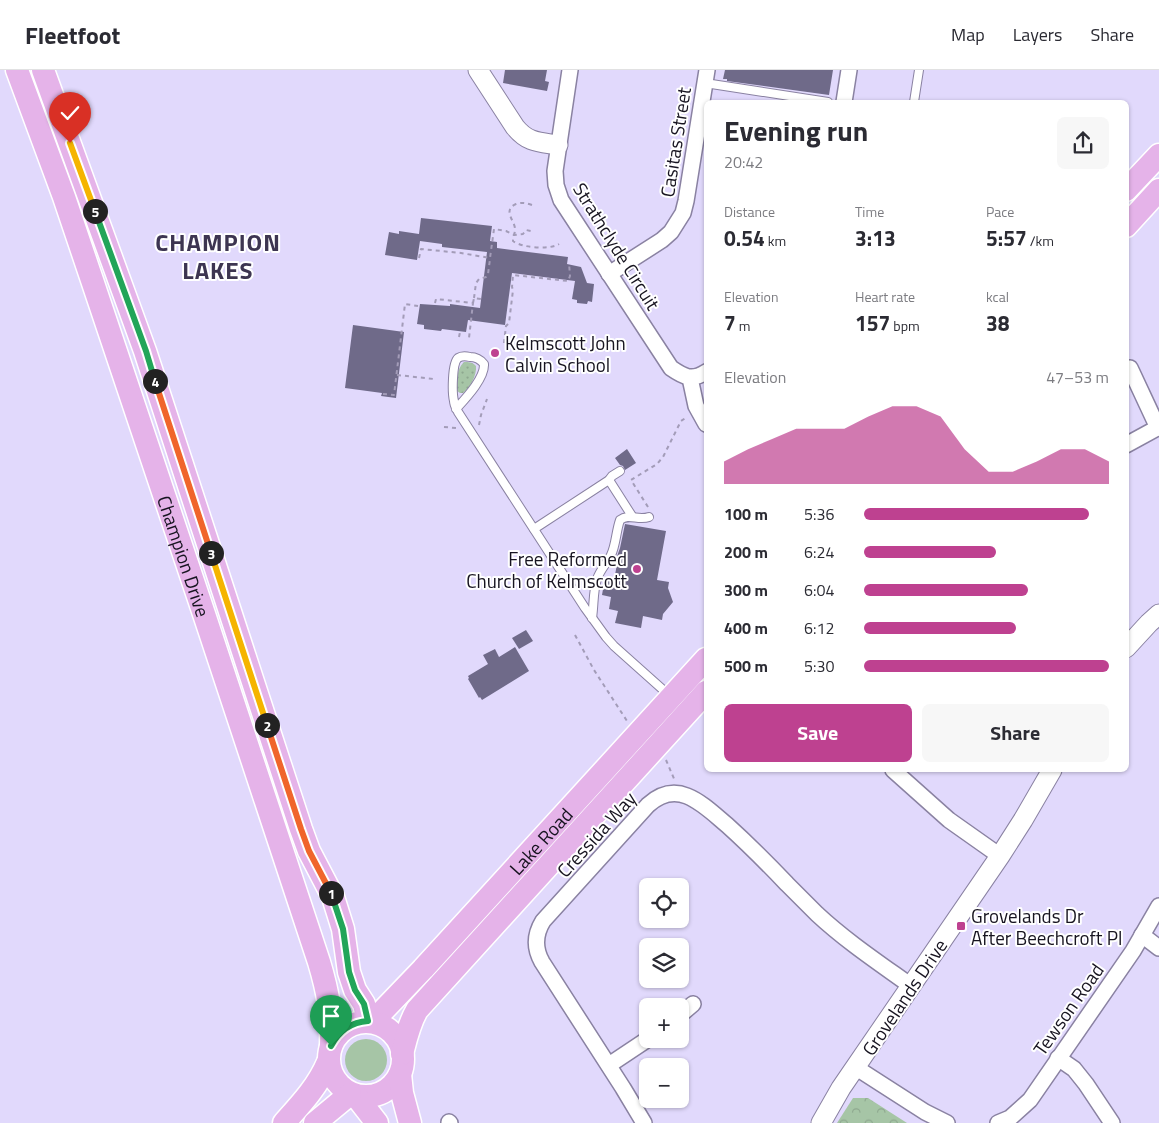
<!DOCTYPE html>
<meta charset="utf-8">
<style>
:root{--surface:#fff;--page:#f7f7f7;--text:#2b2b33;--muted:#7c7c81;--line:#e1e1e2;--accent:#be4190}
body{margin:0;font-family:"Titillium Web",sans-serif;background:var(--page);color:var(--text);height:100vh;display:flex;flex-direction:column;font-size:19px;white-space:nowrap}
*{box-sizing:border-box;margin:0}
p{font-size:16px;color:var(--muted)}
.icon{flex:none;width:28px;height:28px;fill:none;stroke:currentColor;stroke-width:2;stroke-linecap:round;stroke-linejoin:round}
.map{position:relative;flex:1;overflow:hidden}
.panel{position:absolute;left:704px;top:30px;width:425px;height:672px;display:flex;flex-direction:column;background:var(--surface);border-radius:8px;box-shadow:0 1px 4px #0004}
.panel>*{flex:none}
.buttons{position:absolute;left:639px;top:808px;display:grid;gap:10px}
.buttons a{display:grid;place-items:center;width:50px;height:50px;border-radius:8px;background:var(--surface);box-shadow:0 1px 4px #0004;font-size:25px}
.pin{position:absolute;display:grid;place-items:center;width:42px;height:42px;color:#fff;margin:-51px -21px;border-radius:50% 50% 50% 0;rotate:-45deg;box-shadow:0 0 5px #0007}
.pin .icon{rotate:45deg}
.km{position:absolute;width:25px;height:25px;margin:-12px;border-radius:50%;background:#222;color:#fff;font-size:14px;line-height:25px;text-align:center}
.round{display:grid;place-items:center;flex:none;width:52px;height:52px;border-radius:8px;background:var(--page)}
.headline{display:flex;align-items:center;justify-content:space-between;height:85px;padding:0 20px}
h1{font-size:28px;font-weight:700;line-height:38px}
.stats{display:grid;grid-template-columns:repeat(3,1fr);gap:8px;height:85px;padding:5px 20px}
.stats div{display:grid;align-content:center}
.stats b{font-size:21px;font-weight:700}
.stats small{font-size:14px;font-weight:400}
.stats p{font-size:14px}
.chart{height:140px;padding:10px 20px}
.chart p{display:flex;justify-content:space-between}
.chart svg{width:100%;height:90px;margin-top:5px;fill:var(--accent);opacity:.7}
.button{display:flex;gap:10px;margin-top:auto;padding:10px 20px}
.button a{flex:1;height:58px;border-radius:8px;background:var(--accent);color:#fff;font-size:20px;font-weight:700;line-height:58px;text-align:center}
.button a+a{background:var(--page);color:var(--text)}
ul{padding:0 20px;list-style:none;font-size:16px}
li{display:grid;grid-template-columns:80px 60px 1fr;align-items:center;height:38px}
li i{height:12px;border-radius:6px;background:var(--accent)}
header{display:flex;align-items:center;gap:30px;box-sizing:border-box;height:70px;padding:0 25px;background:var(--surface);border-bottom:1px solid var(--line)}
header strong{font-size:24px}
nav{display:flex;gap:28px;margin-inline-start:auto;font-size:18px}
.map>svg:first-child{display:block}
.grass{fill:url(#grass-dots)}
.park{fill:url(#park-crowns)}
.garden{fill:#a6c5a6}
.building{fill:#6f6a89}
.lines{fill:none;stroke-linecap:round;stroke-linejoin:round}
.service-casing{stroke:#8a82a2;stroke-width:10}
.minor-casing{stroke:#8a82a2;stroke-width:18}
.tertiary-casing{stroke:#8a82a2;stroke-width:21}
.primary-casing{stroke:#fff;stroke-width:25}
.path{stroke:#a39cb8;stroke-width:2;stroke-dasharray:4 4;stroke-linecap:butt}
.service{stroke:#fff;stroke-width:8}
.minor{stroke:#fff;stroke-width:15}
.tertiary{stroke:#fff;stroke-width:19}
.primary{stroke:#e5b3e9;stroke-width:22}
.split-1-casing{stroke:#fff;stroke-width:10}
.split-2-casing{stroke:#fff;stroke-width:10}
.split-3-casing{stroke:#fff;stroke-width:10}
.split-4-casing{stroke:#fff;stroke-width:10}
.split-5-casing{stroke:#fff;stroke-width:10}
.split-6-casing{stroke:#fff;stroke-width:10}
.split-1{stroke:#22a559;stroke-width:6}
.split-2{stroke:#f0652b;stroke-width:6}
.split-3{stroke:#f5b400;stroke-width:6}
.split-4{stroke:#f0652b;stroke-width:6}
.split-5{stroke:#22a559;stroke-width:6}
.split-6{stroke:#f5b400;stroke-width:6}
.poi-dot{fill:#be4190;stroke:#fff;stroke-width:2}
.labels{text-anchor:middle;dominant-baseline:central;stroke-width:4;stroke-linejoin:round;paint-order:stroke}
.street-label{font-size:19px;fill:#171420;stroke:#fff}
.poi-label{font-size:19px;fill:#171420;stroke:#fff;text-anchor:start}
.district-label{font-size:24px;font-weight:bold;letter-spacing:1px;fill:#3d3551;stroke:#fff}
</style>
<header>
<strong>Fleetfoot</strong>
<nav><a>Map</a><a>Layers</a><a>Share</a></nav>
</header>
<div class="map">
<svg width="1159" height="1053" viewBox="0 0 1159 1053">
<defs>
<pattern id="grass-dots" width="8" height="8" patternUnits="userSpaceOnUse" patternTransform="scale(1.25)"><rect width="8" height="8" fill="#a6c5a6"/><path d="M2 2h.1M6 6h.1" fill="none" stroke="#8ea88f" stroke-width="1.8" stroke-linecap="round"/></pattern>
<pattern id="park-crowns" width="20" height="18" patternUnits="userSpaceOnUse" patternTransform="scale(1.25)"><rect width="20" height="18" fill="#a6c5a6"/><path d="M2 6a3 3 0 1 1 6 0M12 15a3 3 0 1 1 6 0" fill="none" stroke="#8ea88f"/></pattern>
</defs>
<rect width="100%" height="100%" fill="#e1d9fc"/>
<path class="grass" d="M464 292C468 292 473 292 476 296 477 305 470 318 463 323H460L457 321C457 312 456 299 464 292Z"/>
<path class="park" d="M853 1028H868L907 1053H837Z"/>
<circle class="garden" cx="366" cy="990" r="21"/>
<g class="building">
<path d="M505 0H547L545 11 549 12 547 21 503 13Z"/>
<path d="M725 0H833L829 25 727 11V9H723Z"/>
<path d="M421 148 492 156 490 171 497 172V178L568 187 567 194 581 197 587 213 594 214 592 232 588 231 587 234 577 233V230L572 229 575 211 512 203 505 255 468 250 466 262 442 259 441 261 424 259V255L417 254 420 234 450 236V234L480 238 487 182 442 177V174L420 171 417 190 385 185 389 162 399 164V161L419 164Z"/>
<path d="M353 255 404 262 396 328 381 326 382 323 345 318Z"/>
<path d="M627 379 636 393 625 400 623 396 620 395 615 388Z"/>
<path d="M625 454 666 461 657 510 669 512 668 518 673 532 663 544 662 550 643 546 641 558 615 553 618 541 609 539 611 527 602 525 605 508 614 510 618 489H616L620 478Z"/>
<path d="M526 560 533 571 519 579 512 568Z"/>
<path d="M515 577 529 601 482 630 480 627 479 628 468 609 469 608 468 606 488 594 483 585 495 579 499 587Z"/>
</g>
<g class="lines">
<g class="service-casing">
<g id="service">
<path d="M705 13 828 32"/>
<path d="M914 32 919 0"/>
<path d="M456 339C466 328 485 308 484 294 480 289 476 287 470 287 466 286 461 286 458 288 452 293 452 323 454 331 454 335 456 338 458 342L585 538 606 567 614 576 670 626"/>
<path d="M609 410 632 446"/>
<path d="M534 459 609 410 612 406 620 401"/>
<path d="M592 548C594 535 593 521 597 509 600 500 607 493 611 485 616 475 616 461 620 450 629 443 638 451 649 447"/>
</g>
</g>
<g class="minor-casing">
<g id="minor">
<path d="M570 0 555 101 556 115 561 130 671 298C684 307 692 311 706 302"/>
<path d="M844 32 849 0"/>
<path d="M609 204 662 170 671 162 683 143 686 131 707 0"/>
<path d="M1130 298 1158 358"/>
<path d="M690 308 696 336 706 354"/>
<path d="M1126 375 1159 357"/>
<path d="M893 700 949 750 1000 786"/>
<path d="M1142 865 1159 878"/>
<path d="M680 945 693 934"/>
<path d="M1058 988 1074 999 1086 1014 1112 1053"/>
<path d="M609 995 648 969"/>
<path d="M855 997 925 1042 947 1053"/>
<path d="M449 1052 450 1053"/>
<path d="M644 1053 623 1018 542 892C534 878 535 864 543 851L648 735C659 725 672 720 687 726 702 732 715 745 727 755 748 774 768 794 787 814 797 824 807 834 817 844 846 871 879 893 911 916"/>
<path d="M998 1053 1010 1048 1030 1030 1133 881 1159 836"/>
</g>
</g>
<g class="tertiary-casing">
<g id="tertiary">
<path d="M478 0 515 57C528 73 539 72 558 75"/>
<path d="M1126 578 1149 553 1159 544"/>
<path d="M821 1053 841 1018 1000 786 1023 750 1052 700"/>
</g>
</g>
<g class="primary-casing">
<g id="primary">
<path id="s1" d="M17 0 64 127 93 213 205 547 319 892C328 922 332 944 331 976"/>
<path d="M43 0 145 281 301 759 309 781 333 827 343 859 349 902 355 920 364 934 368 951"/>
<path d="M1126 120 1159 85"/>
<path d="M1126 156 1159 120"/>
<path id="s2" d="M373 951 423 899 706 589"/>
<circle cx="366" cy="989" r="37"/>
<path d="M402 984C406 968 409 954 417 940L706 622"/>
<path d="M400 1004 402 1023 410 1053"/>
<path d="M356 1026 377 1053"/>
<path d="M284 1053C301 1034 318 1016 328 992"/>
<path d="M315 1053 350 1024"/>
</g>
</g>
<g class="path">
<path d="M532 135C526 133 521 132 516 134 502 140 515 151 515 159 515 164 513 167 513 171 522 178 550 180 559 174"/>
<path d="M419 188 421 179 461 183 490 188 494 159 506 161 514 165 523 164 526 160 531 161"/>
<path d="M474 228 476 213 479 209 486 207 488 204 490 189"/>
<path d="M435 233 436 229 473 233 469 268"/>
<path d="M473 233 474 228 481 229"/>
<path d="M459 267 460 262"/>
<path d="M504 273 506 256 509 253 513 220 512 217 513 205 568 211 570 206 569 193"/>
<path d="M397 305 434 309"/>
<path d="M383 324 394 325 405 234 418 236"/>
<path d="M479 355 481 345 487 329"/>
<path d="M444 357 456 358"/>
<path d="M648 437 631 410 657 394 663 387 681 351 687 347"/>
<path d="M575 565 594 600 627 651"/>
<path d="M666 690 675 711"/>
</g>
<use href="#service" class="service"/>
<use href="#minor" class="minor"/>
<use href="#tertiary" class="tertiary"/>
<use href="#primary" class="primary"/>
</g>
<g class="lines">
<g class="split-1-casing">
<path id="split-1" d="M331 823 343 859 349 902 355 920 364 934 368 951C351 952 339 961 331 976"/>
</g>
<g class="split-2-casing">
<path id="split-2" d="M267 655 301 759 309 781 331 823"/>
</g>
<g class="split-3-casing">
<path id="split-3" d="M211 483 267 655"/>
</g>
<g class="split-4-casing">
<path id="split-4" d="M155 311 211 483"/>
</g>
<g class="split-5-casing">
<path id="split-5" d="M95 141 146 281 155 311"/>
</g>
<g class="split-6-casing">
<path id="split-6" d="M70 73 95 141"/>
</g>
<use href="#split-1" class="split-1"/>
<use href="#split-2" class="split-2"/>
<use href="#split-3" class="split-3"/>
<use href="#split-4" class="split-4"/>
<use href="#split-5" class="split-5"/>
<use href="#split-6" class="split-6"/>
</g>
<g class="poi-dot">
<circle cx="495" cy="283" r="5"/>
<circle cx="637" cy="499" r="5"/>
<rect x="956" y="851" width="10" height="10" rx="2.5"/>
</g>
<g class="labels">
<g class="street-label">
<text transform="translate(675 72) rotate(-81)">Casitas Street</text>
<text transform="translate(617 176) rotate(58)">Strathclyde Circuit</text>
<text stroke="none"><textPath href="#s1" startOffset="514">Champion Drive</textPath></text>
<text transform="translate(596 764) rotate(-48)">Cressida Way</text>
<text stroke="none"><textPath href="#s2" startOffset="246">Lake Road</textPath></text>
<text transform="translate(904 927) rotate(-56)">Grovelands Drive</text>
<text transform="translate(1068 939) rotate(-55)">Tewson Road</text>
</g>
<g class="poi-label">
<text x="505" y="272">Kelmscott John<tspan x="505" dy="22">Calvin School</tspan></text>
<text x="627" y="488" text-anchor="end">Free Reformed<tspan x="627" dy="22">Church of Kelmscott</tspan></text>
<text x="971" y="845">Grovelands Dr<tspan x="971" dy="22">After Beechcroft Pl</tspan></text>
</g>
<g class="district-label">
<text x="218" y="172">CHAMPION<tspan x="218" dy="28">LAKES</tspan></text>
</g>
</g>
</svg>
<div class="buttons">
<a><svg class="icon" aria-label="locate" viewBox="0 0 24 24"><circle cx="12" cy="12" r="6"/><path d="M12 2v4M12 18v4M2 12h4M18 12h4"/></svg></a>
<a><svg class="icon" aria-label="layers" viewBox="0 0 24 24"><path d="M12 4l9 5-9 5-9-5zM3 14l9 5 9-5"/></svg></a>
<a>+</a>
<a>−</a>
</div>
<div class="pin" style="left:331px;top:976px;background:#1e9e55"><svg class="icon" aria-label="arrive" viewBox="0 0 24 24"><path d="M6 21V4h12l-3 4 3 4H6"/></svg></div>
<div class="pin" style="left:70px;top:73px;background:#d93025"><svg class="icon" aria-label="check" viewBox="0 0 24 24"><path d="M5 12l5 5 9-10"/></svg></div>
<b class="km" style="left:331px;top:823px">1</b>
<b class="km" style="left:267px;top:655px">2</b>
<b class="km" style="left:211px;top:483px">3</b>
<b class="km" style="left:155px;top:311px">4</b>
<b class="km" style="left:95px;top:141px">5</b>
<section class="panel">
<div class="headline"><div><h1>Evening run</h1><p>20:42</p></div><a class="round"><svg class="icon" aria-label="share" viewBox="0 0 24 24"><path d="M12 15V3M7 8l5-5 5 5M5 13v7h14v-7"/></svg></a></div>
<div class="stats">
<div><p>Distance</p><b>0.54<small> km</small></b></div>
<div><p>Time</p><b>3:13</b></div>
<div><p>Pace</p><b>5:57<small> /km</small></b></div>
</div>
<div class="stats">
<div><p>Elevation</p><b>7<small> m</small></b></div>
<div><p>Heart rate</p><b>157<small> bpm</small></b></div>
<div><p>kcal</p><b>38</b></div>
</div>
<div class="chart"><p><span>Elevation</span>47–53 m</p>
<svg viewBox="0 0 160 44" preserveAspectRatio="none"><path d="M0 44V33L10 27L20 22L30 17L40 17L50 17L60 11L70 6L80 6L90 11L100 27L110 38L120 38L130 33L140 27L150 27L160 33V44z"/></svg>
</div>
<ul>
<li><b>100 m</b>5:36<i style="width:92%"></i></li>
<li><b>200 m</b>6:24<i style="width:54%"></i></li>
<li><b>300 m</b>6:04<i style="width:67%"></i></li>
<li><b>400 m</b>6:12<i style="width:62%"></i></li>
<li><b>500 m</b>5:30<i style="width:100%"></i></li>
</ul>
<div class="button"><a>Save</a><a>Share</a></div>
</section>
</div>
